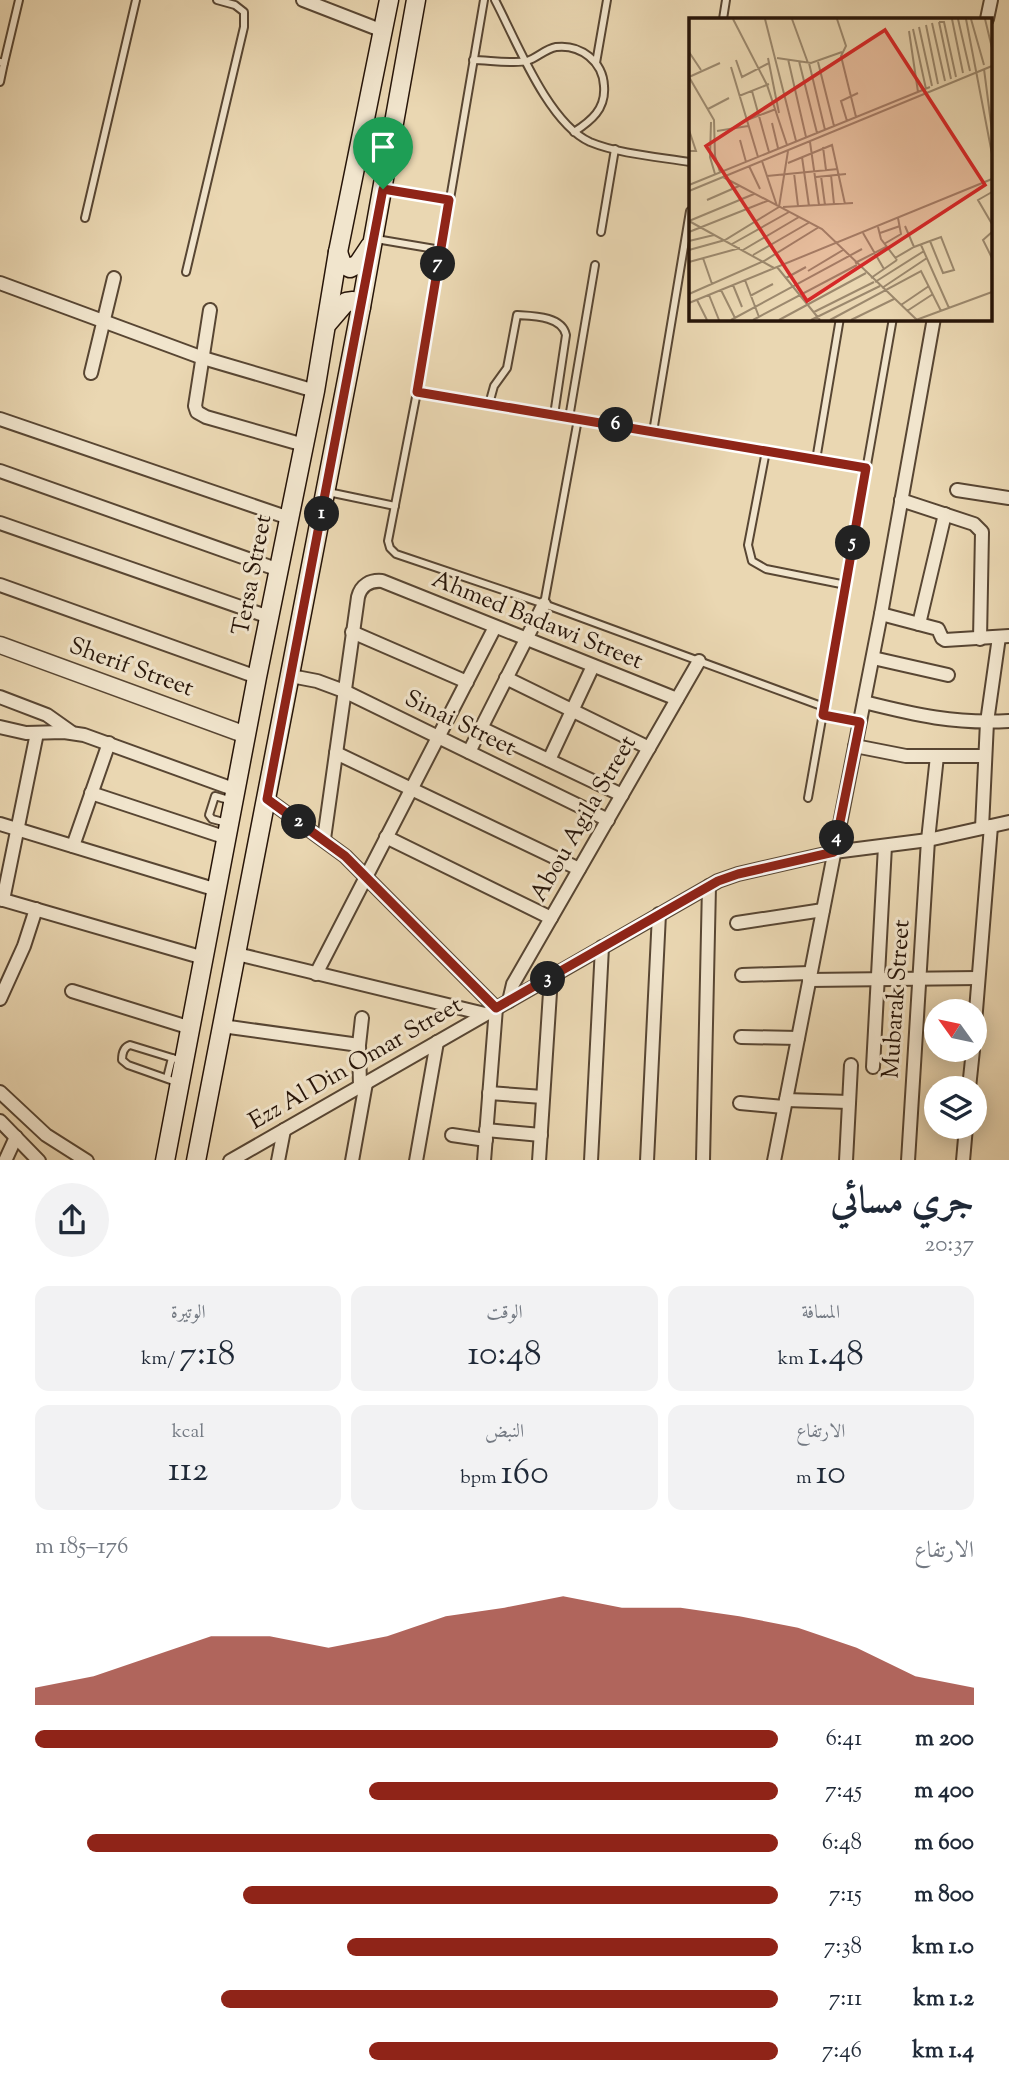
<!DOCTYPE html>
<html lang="ar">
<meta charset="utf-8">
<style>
:root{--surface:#fff;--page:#f2f2f3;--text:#1f2937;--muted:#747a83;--accent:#8f2418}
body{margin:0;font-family:"Sorts Mill Goudy",Amiri,serif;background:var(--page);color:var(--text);direction:rtl;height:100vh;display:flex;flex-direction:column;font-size:26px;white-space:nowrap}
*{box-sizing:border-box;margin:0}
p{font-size:23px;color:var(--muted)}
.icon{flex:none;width:38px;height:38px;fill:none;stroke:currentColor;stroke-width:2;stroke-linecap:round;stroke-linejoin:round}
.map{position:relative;height:1160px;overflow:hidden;direction:ltr}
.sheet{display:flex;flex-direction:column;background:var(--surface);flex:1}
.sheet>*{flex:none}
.needle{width:46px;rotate:303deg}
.controls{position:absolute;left:924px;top:999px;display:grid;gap:14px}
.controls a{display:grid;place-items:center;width:63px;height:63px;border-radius:50%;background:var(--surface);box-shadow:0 4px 18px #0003;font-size:35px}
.pin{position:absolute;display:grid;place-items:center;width:60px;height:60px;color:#fff;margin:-72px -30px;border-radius:50% 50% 50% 0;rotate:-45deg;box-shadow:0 0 7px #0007}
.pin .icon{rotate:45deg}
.km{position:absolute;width:35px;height:35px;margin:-18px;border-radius:50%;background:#222;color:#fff;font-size:19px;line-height:35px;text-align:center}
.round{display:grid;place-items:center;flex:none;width:74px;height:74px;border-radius:37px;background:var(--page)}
.overview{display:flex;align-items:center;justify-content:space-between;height:119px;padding:0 35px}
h1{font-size:38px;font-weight:600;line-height:52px}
.stats{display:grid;grid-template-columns:repeat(3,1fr);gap:10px;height:119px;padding:7px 35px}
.stats div{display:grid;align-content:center;border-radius:14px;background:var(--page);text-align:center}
.stats b{font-size:35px;font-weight:600}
.stats small{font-size:19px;font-weight:400}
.stats p{font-size:19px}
.chart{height:196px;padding:14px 35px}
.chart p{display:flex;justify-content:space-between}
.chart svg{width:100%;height:126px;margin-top:7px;fill:var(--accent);opacity:.7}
ul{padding:0 35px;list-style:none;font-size:23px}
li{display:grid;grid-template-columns:112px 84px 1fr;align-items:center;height:52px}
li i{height:18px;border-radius:9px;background:var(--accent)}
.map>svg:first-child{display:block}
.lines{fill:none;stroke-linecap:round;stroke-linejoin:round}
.service-casing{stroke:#584633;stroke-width:10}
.minor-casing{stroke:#584633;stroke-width:16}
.tertiary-casing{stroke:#584633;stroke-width:19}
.secondary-casing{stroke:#271509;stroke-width:21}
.service{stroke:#f1e5cd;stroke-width:6}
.minor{stroke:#f1e5cd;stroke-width:12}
.tertiary{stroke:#f1e5cd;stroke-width:16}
.secondary{stroke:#f1e5cd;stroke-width:18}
.route-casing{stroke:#fff;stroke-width:14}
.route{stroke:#8f2418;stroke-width:9}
.labels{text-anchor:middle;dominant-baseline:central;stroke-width:6;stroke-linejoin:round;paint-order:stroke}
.street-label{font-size:24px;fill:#271509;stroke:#f1e5cd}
.inset-road{fill:none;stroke:#9c896e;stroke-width:2}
.view{fill:#d62828;fill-opacity:0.15;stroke:#d62828;stroke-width:3.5}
.inset-edge{fill:none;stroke:#271509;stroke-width:3.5}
</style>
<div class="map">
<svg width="1009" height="1161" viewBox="0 0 1009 1161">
<rect width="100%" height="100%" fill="#ead7b2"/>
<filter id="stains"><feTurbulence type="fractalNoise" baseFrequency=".00286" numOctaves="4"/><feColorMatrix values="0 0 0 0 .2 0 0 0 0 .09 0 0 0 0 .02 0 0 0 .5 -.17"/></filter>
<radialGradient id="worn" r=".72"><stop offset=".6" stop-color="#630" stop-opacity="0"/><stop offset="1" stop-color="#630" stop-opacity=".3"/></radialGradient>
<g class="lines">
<g class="service-casing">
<g id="service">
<path d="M484 0 417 392 388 541 390 548 396 554 544 604 824 707"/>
<path d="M495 0C516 40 548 123 590 142 619 154 659 157 690 162"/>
<path d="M723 19 726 0"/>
<path d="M473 60C487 60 514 64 527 61 537 58 545 49 556 47 581 44 603 62 604 86 606 109 591 121 574 132"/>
<path d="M0 62 4 63 19 0"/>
<path d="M596 63 607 0"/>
<path d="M0 82 4 63"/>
<path d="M386 189 449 200"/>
<path d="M85 218 136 0"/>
<path d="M601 232 615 149"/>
<path d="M376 239 441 250"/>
<path d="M186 272 244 27V12L235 5 217 0"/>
<path d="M417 392 866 468"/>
<path d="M489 404 494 386 507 368 517 315C533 316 562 316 566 335L554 415"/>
<path d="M569 418 595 265"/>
<path d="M653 432 690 211"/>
<path d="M766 451 748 545 752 561 766 569 846 585"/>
<path d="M816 460 840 318"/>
<path d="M328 492 395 506"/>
<path d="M544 604 578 419"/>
<path d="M823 714 860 722"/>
<path d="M808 798 893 318"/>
<path d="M227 823 212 819 209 815 215 796 232 801"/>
<path d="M167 1078 172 1058"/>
<path d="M179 1083 128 1065 122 1060C122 1053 124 1047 130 1045L182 1061"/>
</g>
</g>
<g class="minor-casing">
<g id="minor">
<path d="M303 0 383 31"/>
<path d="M987 19 991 0"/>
<path d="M0 283 203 358 315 391"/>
<path d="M210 310 195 406 197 412 206 417 304 445"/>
<path d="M91 373 114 278"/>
<path d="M0 419 289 518"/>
<path d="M0 471 279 570"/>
<path d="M957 490 1009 498"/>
<path d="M901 500 974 524 982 532 980 639"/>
<path d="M0 523 269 617"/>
<path d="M0 585 257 677"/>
<path d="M881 614 938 629 942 638 945 640 1009 636"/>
<path d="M919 624 945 514"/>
<path d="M352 632 467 682"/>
<path d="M873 658 948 675"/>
<path d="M291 676 317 681 344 691 608 820"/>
<path d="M506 678 649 748"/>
<path d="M0 697 47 715 71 732"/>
<path d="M864 702C916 715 954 724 1009 721"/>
<path d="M0 727 26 733 64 732 84 735 236 790"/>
<path d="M481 728 622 795"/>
<path d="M855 746 906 756H984"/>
<path d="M469 752 544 604"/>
<path d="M336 753 579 869"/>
<path d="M549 760 593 666"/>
<path d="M91 793 227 838"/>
<path d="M267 799 345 856 496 1008 484 1161"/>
<path d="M0 824 217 890"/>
<path d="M982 828 987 722 999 637"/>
<path d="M386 837 551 918"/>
<path d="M324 839 358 597C361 585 370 580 382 581L677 699"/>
<path d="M73 846 109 743"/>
<path d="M0 899 204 958"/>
<path d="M3 900 37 733"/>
<path d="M737 923 823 910"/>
<path d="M237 954 485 1014"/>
<path d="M316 974 495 627"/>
<path d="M742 975 810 973"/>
<path d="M809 980 978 978"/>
<path d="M72 991 191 1028"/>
<path d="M0 999 24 946 36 909"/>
<path d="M509 1001 513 984 699 661"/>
<path d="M975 1023 991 826"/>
<path d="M222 1026 359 1045"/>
<path d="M741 1037 798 1038"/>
<path d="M873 1067 885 846"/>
<path d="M360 1086 359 1045 362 1018"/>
<path d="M969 1088 973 1050"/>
<path d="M0 1092 46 1135 87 1161"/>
<path d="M489 1093 543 1097"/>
<path d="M786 1100 849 1102"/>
<path d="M740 1103 784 1107"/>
<path d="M0 1121 39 1161"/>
<path d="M486 1130 541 1135"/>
<path d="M452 1135 486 1140"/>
<path d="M5 1161 16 1137"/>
<path d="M230 1161 718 881 738 874 834 852 928 840 1009 822"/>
<path d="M278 1161 284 1130"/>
<path d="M352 1161 366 1083"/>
<path d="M416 1161 437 1042"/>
<path d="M539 1161 551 977"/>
<path d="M591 1161 602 947"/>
<path d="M647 1161 659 914"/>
<path d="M703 1161 709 886"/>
<path d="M774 1161 881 614 934 318"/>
<path d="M846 1161 851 1065"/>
<path d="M908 1161 928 840 937 756"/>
<path d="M963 1161 966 1127"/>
</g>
</g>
<g class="tertiary-casing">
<path id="tertiary" d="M0 645 246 735"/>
</g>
<g class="secondary-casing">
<g id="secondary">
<path d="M338 252 342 264 350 268 358 264 370 246"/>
<path d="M328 323 346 302 353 301 361 307"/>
<path d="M165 1161 257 677 315 391 338 252 389 0"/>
<path d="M196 1161 361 307 416 0"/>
</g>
</g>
<use href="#service" class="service"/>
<use href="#minor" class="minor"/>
<use href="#tertiary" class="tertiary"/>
<use href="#secondary" class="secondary"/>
</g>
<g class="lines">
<g class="route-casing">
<path id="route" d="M383 189 449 200 417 392 866 468 823 715 860 722 834 852 738 874 718 881 496 1008 345 856 267 799Z"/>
</g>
<use href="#route" class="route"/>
</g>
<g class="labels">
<g class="street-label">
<text transform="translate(253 575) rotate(-79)">Tersa Street</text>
<text transform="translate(537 621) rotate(22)">Ahmed Badawi Street</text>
<text transform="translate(131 668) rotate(20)">Sherif Street</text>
<text transform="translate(460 724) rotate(26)">Sinai Street</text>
<text transform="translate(584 819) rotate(-60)">Abou Agila Street</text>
<text transform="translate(897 999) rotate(-86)">Mubarak Street</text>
<text transform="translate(356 1064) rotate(-30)">Ezz Al Din Omar Street</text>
</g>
</g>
<g transform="translate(689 18)">
<rect width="303" height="303" fill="#ead7b2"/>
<path class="inset-road" d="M44 1 78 67 98 127M76 1 107 123M103 1 119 45M148 1 157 28 152 38 167 99M263 1 274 55M269 1 281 53M277 1 303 136M282 1 295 47M296 1 303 30M250 4H255L267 59M250 4 262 61M243 5 256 63M237 7 249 66M230 9 243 68M224 11 237 71M220 13 229 74M0 34 12 52M79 40 90 95M88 40 122 45 153 34M99 41 117 119M47 42 53 59 80 45M110 43 128 115M129 44 145 108M120 45 136 112M42 49 69 139M295 51 303 113M0 59 25 102 26 138 31 154M0 59 31 45M63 73 80 134M50 78 80 66M19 91 40 80M58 102 87 91M158 103 152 83 169 75M22 104 21 139 26 156M83 105 89 130M0 112 7 133H0M28 113 59 108M51 122 57 144M121 124 130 187M134 129 137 152M113 139 120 188M73 143 88 188M99 145 143 127 156 186M60 148 71 171M105 155 109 188M142 157 145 186M78 158 149 151M132 158 136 187M34 159 133 211 228 302M127 159 157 156M0 167 241 69M0 173 303 48M303 174 289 182 303 206M18 182 50 168M94 189 164 185M0 203 85 250M0 203 65 176M216 208 225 229M189 209 192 221 208 242M0 214 78 183M303 214 294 222 303 240M174 215 195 251M191 215 211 208M0 223 25 217M43 226 100 194M195 226 212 216 209 200M232 227 260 290M0 232 36 222 90 189 99 133M54 232 110 199M64 237 121 204M14 240 23 266M206 240 225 229 241 223 252 219 265 252 254 255 241 223M0 244 51 230M166 245 197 229M88 249 131 302M119 253 154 232M97 260 117 249M182 260 208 242M56 262 70 299M186 264 235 233M44 267 53 289M193 270 238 240M32 272 46 300M0 276 75 243 130 209M20 277 30 302M61 278 84 266M8 282 18 302M0 285 303 161M212 287 240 268M218 293 244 276M125 294 185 264M42 302 173 231M64 302 168 247M90 302 177 255M122 302 191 268M141 302 232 253 252 293M162 302 205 281M227 302 303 274"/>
<path class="view" d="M196 12 296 167 118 283 17 128Z"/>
<rect width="303" height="303" class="inset-edge"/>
</g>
<rect width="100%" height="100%" filter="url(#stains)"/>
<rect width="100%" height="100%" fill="url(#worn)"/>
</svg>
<div class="controls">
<a><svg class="needle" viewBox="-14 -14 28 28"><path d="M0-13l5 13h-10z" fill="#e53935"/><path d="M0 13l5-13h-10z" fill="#747a83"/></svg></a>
<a><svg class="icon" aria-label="layers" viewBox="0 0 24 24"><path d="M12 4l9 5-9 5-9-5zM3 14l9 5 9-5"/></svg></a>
</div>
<div class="pin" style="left:383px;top:189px;background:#1e9e55"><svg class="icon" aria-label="arrive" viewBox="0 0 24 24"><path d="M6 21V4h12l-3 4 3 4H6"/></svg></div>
<b class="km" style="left:322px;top:514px">1</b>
<b class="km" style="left:299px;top:822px">2</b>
<b class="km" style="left:548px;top:979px">3</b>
<b class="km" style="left:837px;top:838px">4</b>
<b class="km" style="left:853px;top:543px">5</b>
<b class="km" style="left:616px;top:425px">6</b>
<b class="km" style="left:438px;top:264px">7</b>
</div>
<section class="sheet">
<div class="overview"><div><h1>جري مسائي</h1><p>20:37</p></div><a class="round"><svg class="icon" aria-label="share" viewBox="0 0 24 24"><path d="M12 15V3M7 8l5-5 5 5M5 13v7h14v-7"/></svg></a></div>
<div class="stats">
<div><p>المسافة</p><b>1.48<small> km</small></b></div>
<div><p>الوقت</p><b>10:48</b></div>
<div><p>الوتيرة</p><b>7:18<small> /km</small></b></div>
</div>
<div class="stats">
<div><p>الارتفاع</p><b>10<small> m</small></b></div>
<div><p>النبض</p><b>160<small> bpm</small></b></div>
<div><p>kcal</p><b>112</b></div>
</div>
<div class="chart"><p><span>الارتفاع</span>176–185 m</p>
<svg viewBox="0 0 160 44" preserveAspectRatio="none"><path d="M0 44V38L10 34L20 27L30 20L40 20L50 24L60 20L70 13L80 10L90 6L100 10L110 10L120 13L130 17L140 24L150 34L160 38V44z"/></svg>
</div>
<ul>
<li><b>200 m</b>6:41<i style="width:100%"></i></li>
<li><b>400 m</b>7:45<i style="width:55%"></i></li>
<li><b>600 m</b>6:48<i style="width:93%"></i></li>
<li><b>800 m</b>7:15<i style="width:72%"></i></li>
<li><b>1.0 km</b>7:38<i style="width:58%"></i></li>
<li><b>1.2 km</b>7:11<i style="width:75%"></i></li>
<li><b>1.4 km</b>7:46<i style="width:55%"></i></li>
</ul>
</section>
